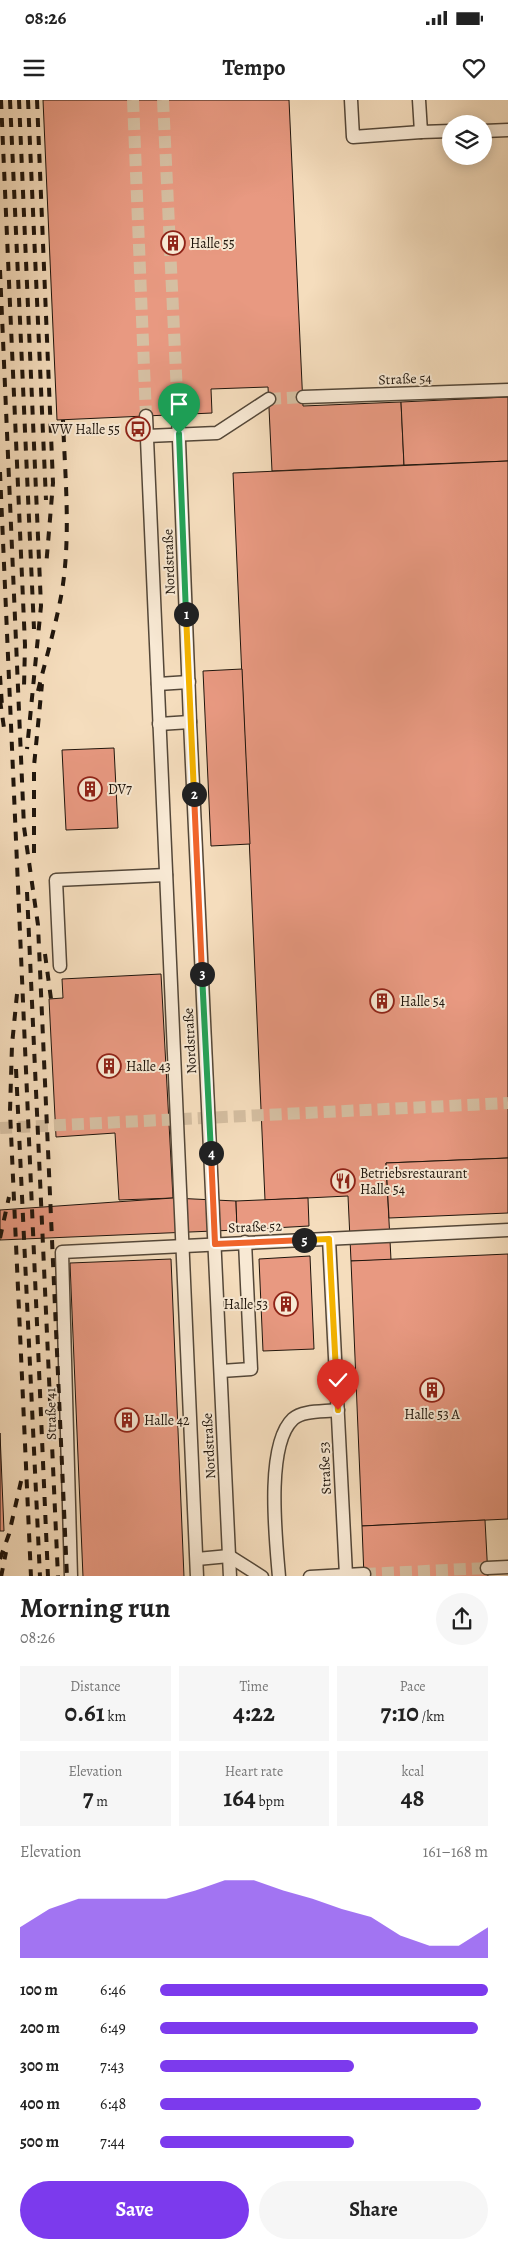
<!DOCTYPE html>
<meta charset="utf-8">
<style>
:root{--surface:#fff;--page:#f6f6f6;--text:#222;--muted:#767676;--accent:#7c3aed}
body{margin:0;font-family:Alegreya,serif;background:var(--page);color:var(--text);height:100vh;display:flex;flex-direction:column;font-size:19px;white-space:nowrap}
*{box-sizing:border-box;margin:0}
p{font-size:16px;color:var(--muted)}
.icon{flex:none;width:28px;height:28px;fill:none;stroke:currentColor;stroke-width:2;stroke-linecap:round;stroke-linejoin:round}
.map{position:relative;height:1476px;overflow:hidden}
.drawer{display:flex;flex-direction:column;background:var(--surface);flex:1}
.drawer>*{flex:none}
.tools{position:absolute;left:442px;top:15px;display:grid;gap:10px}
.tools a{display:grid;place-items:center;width:50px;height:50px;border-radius:50%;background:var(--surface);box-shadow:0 2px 12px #0003;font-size:25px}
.pin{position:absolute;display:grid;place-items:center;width:42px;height:42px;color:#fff;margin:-51px -21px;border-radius:50% 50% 50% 0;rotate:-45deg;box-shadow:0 0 5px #0007}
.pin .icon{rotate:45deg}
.km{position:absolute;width:25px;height:25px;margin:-12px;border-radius:50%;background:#222;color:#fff;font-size:14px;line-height:25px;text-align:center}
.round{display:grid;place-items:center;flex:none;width:52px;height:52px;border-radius:26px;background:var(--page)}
.headline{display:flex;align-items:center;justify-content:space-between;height:85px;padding:0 20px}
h1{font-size:28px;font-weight:700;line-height:38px}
.stats{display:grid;grid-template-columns:repeat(3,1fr);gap:8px;height:85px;padding:5px 20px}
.stats div{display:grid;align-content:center;border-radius:0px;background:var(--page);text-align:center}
.stats b{font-size:25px;font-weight:700}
.stats small{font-size:14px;font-weight:400}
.stats p{font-size:14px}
.chart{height:140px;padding:10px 20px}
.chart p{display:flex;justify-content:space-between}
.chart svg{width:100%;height:90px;margin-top:5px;fill:var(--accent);opacity:.7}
.button{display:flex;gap:10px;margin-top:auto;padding:10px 20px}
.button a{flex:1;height:58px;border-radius:30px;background:var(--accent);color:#fff;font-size:20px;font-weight:700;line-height:58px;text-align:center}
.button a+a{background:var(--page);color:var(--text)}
ul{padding:0 20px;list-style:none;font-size:16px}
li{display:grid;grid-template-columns:80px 60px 1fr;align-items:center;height:38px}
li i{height:12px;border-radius:6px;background:var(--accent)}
.status{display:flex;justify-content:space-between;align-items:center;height:35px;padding:0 25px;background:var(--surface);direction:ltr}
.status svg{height:14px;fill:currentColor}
header{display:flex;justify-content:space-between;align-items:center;height:65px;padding:0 20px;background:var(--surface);font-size:22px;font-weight:700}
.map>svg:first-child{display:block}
.building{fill:#e89981;stroke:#1f150c}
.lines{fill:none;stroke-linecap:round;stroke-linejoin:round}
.minor-tunnel{stroke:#d5bfa2;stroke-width:12;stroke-dasharray:12 6;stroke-linecap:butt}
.minor-casing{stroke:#544738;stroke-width:15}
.minor{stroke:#f8e9d4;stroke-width:12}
.rail{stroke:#1f150c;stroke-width:4;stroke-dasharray:9 9;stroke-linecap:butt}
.split-1-casing{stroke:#fff;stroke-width:10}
.split-2-casing{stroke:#fff;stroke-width:10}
.split-3-casing{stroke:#fff;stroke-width:10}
.split-4-casing{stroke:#fff;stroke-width:10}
.split-5-casing{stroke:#fff;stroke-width:10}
.split-6-casing{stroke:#fff;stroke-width:10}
.split-1{stroke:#22a559;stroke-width:6}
.split-2{stroke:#f5b400;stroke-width:6}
.split-3{stroke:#f0652b;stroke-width:6}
.split-4{stroke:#22a559;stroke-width:6}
.split-5{stroke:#f0652b;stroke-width:6}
.split-6{stroke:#f5b400;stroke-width:6}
.labels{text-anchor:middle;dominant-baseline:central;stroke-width:4;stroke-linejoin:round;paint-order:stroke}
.poi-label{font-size:14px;fill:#1f150c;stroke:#f8e9d4;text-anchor:start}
.street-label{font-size:14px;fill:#1f150c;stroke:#f8e9d4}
</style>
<div class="status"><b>08:26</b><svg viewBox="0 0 49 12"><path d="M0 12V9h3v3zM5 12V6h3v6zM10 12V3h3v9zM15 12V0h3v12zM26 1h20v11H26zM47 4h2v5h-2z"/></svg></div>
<header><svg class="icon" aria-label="menu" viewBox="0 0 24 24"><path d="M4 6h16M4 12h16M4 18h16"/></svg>Tempo<svg class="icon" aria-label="heart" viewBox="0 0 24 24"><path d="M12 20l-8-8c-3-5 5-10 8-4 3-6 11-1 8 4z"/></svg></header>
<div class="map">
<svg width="508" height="1477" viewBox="0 0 508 1477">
<rect width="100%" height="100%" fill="#f5ddbd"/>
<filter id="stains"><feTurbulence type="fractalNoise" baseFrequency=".004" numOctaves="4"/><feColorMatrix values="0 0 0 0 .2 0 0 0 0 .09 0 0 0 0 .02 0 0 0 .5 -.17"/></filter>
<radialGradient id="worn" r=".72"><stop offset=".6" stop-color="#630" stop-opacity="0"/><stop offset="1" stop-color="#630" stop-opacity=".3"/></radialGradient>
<g class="building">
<path d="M43 0H289L303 306 401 302 404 365 272 371 268 287 211 289 212 313 57 320Z"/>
<path d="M508 297V361L404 365 401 302Z"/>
<path d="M508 361V1058L386 1063 391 1160 351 1161 348 1096 265 1100 233 373Z"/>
<path d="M242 569 250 744 211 746 203 571Z"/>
<path d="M114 648 118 728 66 730 62 650Z"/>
<path d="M161 874 173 1098 119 1100 115 1033 56 1037 49 899 63 898 62 879Z"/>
<path d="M508 1058V1113L389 1118 386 1063Z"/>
<path d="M173 1098 236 1101 237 1130 0 1140V1110Z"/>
<path d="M308 1098 309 1126 237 1130 236 1101Z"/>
<path d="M508 1154V1419L362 1426 351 1161Z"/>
<path d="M310 1156 314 1249 263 1251 259 1159Z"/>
<path d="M171 1159 184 1477H83L70 1163Z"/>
<path d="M0 1333 4 1431H0Z"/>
<path d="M485 1420 488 1477H364L362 1426Z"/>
</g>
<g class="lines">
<g class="minor-tunnel">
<path d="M133 0 146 316"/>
<path d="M163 0 178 315"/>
<path d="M269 299 303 297"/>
<path d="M0 1028 508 1003"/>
<path d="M364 1474 487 1468"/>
</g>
<g class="minor-casing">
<g id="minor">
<path d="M351 0 353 37 421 32"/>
<path d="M419 0 421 32 451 31"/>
<path d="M484 31 508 30"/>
<path d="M303 297 508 290"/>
<path d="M178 315 190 622 230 1477"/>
<path d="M146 316 197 1477"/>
<path d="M147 336 217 333 269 299"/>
<path d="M158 584 189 582"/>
<path d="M159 624 190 622"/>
<path d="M60 866 56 780 166 775"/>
<path d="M329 1139 346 1475"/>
<path d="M221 1271 251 1269 245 1142"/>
<path d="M197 1459 229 1456 262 1477"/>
<path d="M487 1468 508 1467"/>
<path d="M71 1477 62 1152 508 1130"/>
<path d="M279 1477C276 1440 265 1345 293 1319 303 1310 324 1312 338 1310"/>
<path d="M310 1477 364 1474"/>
</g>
</g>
<use href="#minor" class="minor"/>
<g class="rail">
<path d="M1 0 25 545 24 587"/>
<path d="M10 0 34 529"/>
<path d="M19 0 41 506 27 649"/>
<path d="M28 0 46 400"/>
<path d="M37 0 53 383 46 467"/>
<path d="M0 170 24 727 38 825 67 1477"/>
<path d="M0 372 48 1477"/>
<path d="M0 576 2 606"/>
<path d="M38 591C46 558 56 525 62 491 71 434 65 377 63 320"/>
<path d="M0 600 5 635"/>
<path d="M34 753V666L42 584"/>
<path d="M27 792 58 1477"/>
<path d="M45 854 51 899"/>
<path d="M17 894 12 945 10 1011 31 1477"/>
<path d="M16 969 40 1477"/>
<path d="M0 1138 9 1097"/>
<path d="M0 1459 9 1434 22 1377"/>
<path d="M1 1477 6 1452"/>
</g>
</g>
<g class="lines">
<g class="split-1-casing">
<path id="split-1" d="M179 334 186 514"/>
</g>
<g class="split-2-casing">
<path id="split-2" d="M186 514 194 694"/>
</g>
<g class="split-3-casing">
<path id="split-3" d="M194 694 202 874"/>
</g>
<g class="split-4-casing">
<path id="split-4" d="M202 874 211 1053"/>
</g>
<g class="split-5-casing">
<path id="split-5" d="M211 1053 215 1144 304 1140"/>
</g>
<g class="split-6-casing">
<path id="split-6" d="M304 1140 329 1139 338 1310"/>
</g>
<use href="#split-1" class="split-1"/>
<use href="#split-2" class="split-2"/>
<use href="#split-3" class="split-3"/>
<use href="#split-4" class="split-4"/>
<use href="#split-5" class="split-5"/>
<use href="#split-6" class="split-6"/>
</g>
<defs>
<g id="building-ring" transform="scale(1.25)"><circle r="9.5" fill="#f8e9d4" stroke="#8f2418" stroke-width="1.5"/><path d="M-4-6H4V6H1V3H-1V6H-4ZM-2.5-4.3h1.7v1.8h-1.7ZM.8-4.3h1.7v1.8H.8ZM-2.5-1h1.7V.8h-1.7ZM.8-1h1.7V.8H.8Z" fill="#8f2418"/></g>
<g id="bus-ring" transform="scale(1.25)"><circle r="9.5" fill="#f8e9d4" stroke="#8f2418" stroke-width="1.5"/><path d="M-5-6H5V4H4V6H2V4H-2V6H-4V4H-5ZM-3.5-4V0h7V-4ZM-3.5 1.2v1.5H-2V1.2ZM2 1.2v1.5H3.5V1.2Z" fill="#8f2418"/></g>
<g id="restaurant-ring" transform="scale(1.25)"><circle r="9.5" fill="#f8e9d4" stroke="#8f2418" stroke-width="1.5"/><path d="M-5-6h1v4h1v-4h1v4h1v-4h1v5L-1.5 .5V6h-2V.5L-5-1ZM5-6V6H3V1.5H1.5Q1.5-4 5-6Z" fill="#8f2418"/></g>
</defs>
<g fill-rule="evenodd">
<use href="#building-ring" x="173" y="143"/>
<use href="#bus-ring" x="138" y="329"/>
<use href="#building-ring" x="90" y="689"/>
<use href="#building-ring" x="382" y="901"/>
<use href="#building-ring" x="109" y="966"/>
<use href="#restaurant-ring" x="343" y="1081"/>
<use href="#building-ring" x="286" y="1204"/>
<use href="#building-ring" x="432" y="1290"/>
<use href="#building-ring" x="127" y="1320"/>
</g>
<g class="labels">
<g class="poi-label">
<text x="190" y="143">Halle 55</text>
<text x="120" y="329" text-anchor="end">VW Halle 55</text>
<text x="108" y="689">DV7</text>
<text x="400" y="901">Halle 54</text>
<text x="126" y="966">Halle 43</text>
<text x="360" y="1073">Betriebsrestaurant<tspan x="360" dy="16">Halle 54</tspan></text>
<text x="268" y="1204" text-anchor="end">Halle 53</text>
<text x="432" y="1314" text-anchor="middle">Halle 53 A</text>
<text x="144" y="1320">Halle 42</text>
</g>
<g class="street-label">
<text transform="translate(405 279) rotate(-2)">Straße 54</text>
<text transform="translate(169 462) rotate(-92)">Nordstraße</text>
<text transform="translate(190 941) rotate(-93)">Nordstraße</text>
<text transform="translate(255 1127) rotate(-2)">Straße 52</text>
<text transform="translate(51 1314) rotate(-91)">Straße 41</text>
<text transform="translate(209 1346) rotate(-93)">Nordstraße</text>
<text transform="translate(325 1368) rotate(-93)">Straße 53</text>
</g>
</g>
<rect width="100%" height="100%" filter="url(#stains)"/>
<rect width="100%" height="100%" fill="url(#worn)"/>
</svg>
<div class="tools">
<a><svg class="icon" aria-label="layers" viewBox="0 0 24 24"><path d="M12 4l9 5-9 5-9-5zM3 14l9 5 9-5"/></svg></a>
</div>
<div class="pin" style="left:179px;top:334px;background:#1e9e55"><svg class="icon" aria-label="arrive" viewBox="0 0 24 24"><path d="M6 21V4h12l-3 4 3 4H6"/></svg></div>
<div class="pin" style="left:338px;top:1310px;background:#d93025"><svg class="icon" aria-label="check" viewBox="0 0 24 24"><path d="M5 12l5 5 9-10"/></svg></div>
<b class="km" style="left:186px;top:514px">1</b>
<b class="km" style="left:194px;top:694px">2</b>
<b class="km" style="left:202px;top:874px">3</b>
<b class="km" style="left:211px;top:1053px">4</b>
<b class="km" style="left:304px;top:1140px">5</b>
</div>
<section class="drawer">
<div class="headline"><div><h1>Morning run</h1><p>08:26</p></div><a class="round"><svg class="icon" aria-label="share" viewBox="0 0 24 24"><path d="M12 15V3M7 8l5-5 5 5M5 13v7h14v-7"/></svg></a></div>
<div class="stats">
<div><p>Distance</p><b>0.61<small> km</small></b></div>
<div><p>Time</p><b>4:22</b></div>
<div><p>Pace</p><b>7:10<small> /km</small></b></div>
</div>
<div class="stats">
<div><p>Elevation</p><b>7<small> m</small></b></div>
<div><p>Heart rate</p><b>164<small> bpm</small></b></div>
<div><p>kcal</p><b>48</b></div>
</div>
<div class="chart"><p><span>Elevation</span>161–168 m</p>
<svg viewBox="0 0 160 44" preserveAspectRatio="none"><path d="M0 44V29L10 20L20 15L30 15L40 15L50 15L60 11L70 6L80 6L90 11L100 15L110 20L120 24L130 33L140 38L150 38L160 29V44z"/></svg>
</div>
<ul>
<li><b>100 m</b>6:46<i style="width:100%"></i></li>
<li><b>200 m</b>6:49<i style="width:97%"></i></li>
<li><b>300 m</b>7:43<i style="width:59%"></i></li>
<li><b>400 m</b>6:48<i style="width:98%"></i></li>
<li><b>500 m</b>7:44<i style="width:59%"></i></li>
</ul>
<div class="button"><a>Save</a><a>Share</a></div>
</section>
